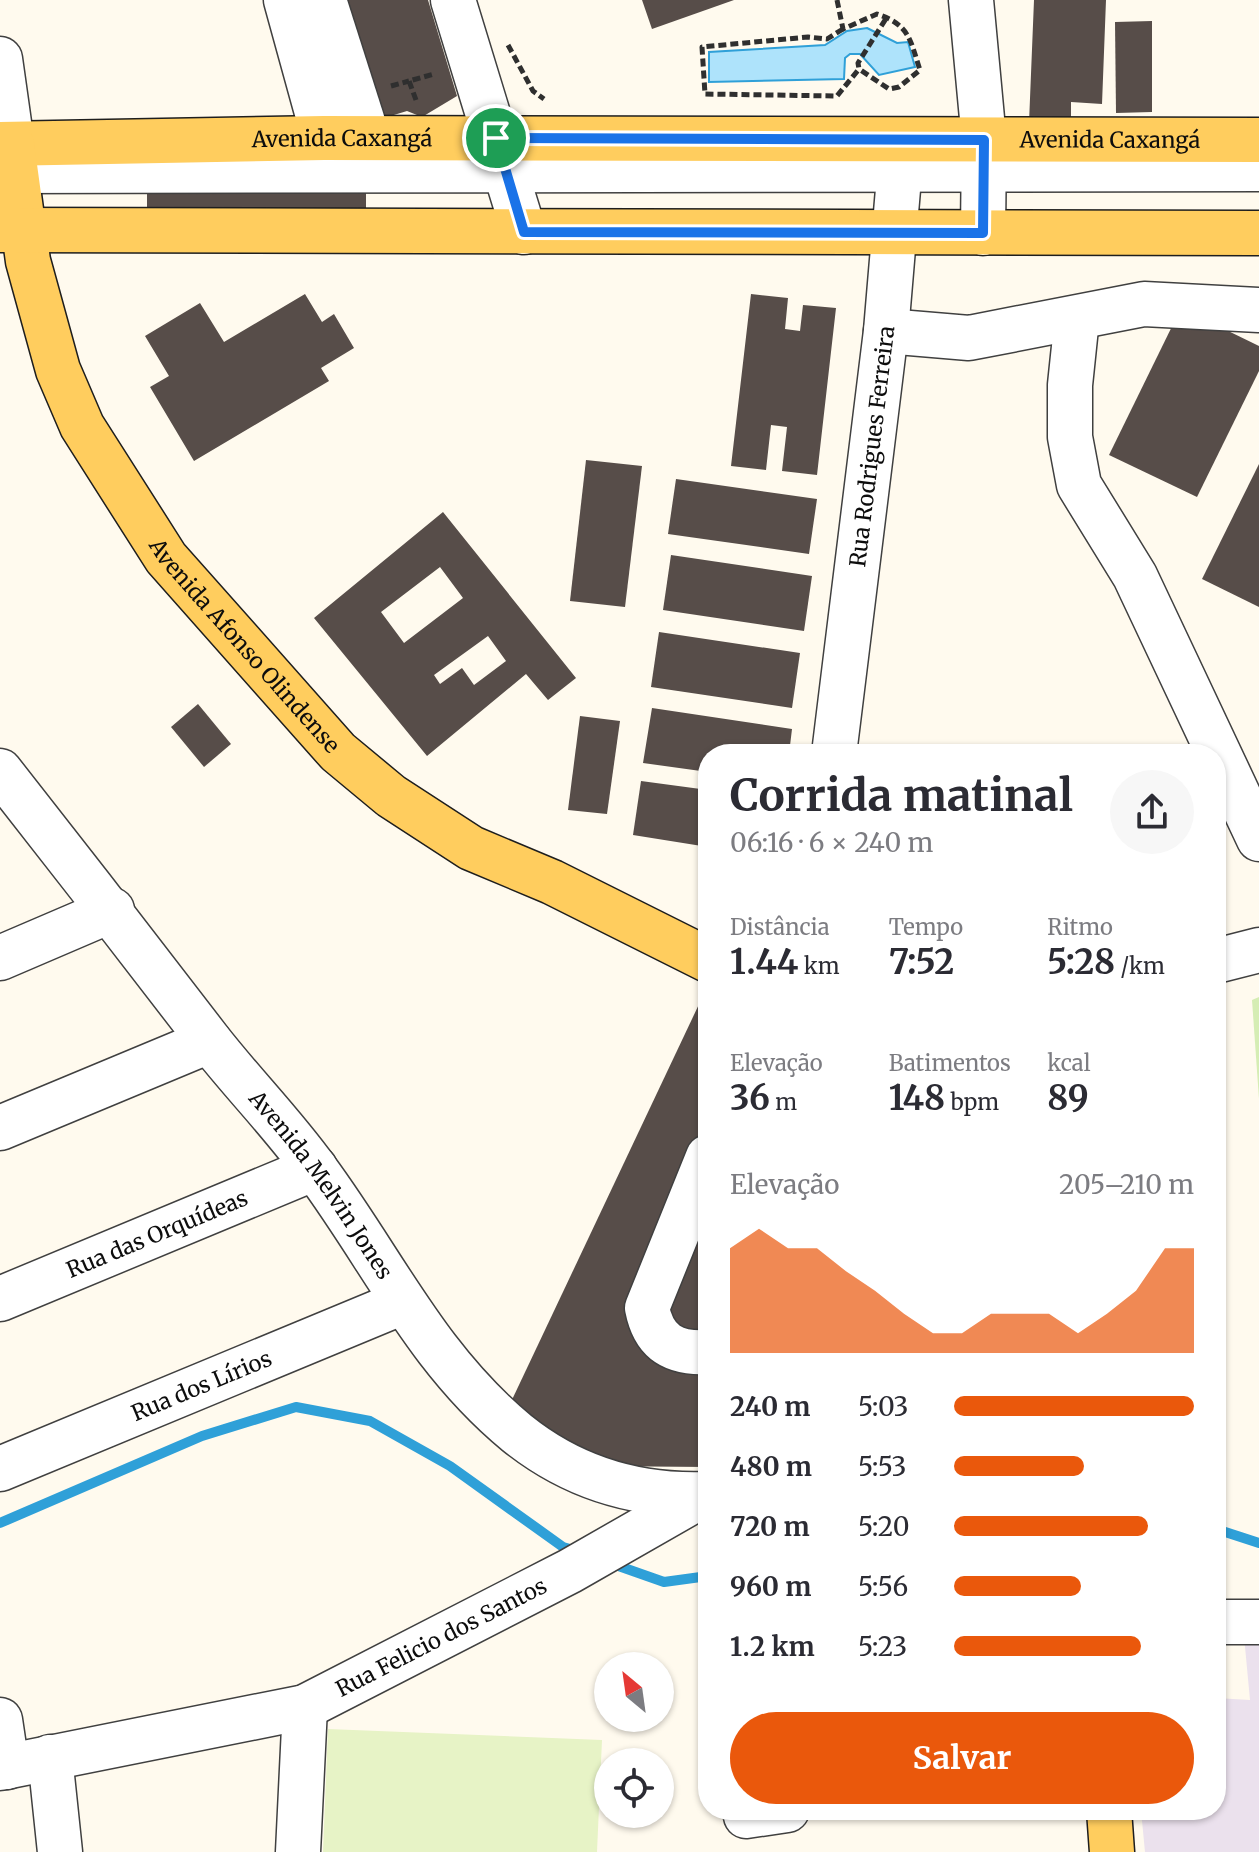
<!DOCTYPE html>
<html lang="pt">
<meta charset="utf-8">
<style>
:root{--surface:#fff;--page:#f7f7f7;--text:#2b2b33;--muted:#7c7c81;--accent:#ea580c}
body{margin:0;font-family:Merriweather,serif;background:var(--page);color:var(--text);height:100vh;display:flex;flex-direction:column;font-size:30px;white-space:nowrap}
*{box-sizing:border-box;margin:0}
p{font-size:26px;color:var(--muted)}
.icon{flex:none;width:44px;height:44px;fill:none;stroke:currentColor;stroke-width:2;stroke-linecap:round;stroke-linejoin:round}
.map{position:relative;flex:1;overflow:hidden}
.details{position:absolute;left:698px;top:744px;width:528px;height:1076px;display:flex;flex-direction:column;background:var(--surface);border-radius:32px;box-shadow:0 2px 6px #0004}
.details>*{flex:none}
.needle{width:52px;rotate:331deg}
.fabs{position:absolute;left:594px;top:1652px;display:grid;gap:16px}
.fabs a{display:grid;place-items:center;width:80px;height:80px;border-radius:50%;background:var(--surface);box-shadow:0 2px 6px #0004;font-size:40px}
.pin{position:absolute;display:grid;place-items:center;width:68px;height:68px;color:#fff;margin:-34px;border:4px solid #fff;border-radius:50%;box-shadow:0 2px 8px #0007}
.round{display:grid;place-items:center;flex:none;width:84px;height:84px;border-radius:42px;background:var(--page)}
.head{display:flex;align-items:center;justify-content:space-between;height:136px;padding:0 32px}
h1{font-size:44px;font-weight:700;line-height:60px}
.metrics{display:grid;grid-template-columns:repeat(3,1fr);gap:12px;height:136px;padding:8px 32px}
.metrics div{display:grid;align-content:center}
.metrics b{font-size:34px;font-weight:700}
.metrics small{font-size:22px;font-weight:400}
.metrics p{font-size:22px}
.chart{height:224px;padding:16px 32px}
.chart p{display:flex;justify-content:space-between}
.chart svg{width:100%;height:144px;margin-top:8px;fill:var(--accent);opacity:.7}
.primary-button{display:flex;gap:16px;margin-top:auto;padding:16px 32px}
.primary-button a{flex:1;height:92px;border-radius:48px;background:var(--accent);color:#fff;font-size:32px;font-weight:700;line-height:92px;text-align:center}
ul{padding:0 32px;list-style:none;font-size:26px}
li{display:grid;grid-template-columns:128px 96px 1fr;align-items:center;height:60px}
li i{height:20px;border-radius:10px;background:var(--accent)}
.map>svg:first-child{display:block}
.industrial{fill:#ebe1ed}
.green{fill:#d5edb4}
.pitch{fill:#e7f3c6}
.water{fill:#aee3fb;stroke:#2fa0d8;stroke-width:2}
.lines{fill:none;stroke-linecap:round;stroke-linejoin:round}
.stream{stroke:#2fa0d8;stroke-width:10}
.building{fill:#574d49;fill-rule:evenodd}
.minor-casing{stroke:#404040;stroke-width:47}
.major-casing{stroke:#1e1e1e;stroke-width:47}
.path{stroke:#2f2f2f;stroke-width:5;stroke-dasharray:8 4;stroke-linecap:butt}
.minor{stroke:#fff;stroke-width:44}
.major{stroke:#ffcd5e;stroke-width:44}
.route-casing{stroke:#fff;stroke-width:16}
.route{stroke:#1a73e8;stroke-width:10}
.labels{text-anchor:middle;dominant-baseline:central;stroke-width:8;stroke-linejoin:round;paint-order:stroke}
.street-label{font-size:22px;fill:#0d0d0d;stroke:#fff}
</style>
<div class="map">
<svg width="1259" height="1852" viewBox="0 0 1259 1852">
<rect width="100%" height="100%" fill="#fffaee"/>
<path class="industrial" d="M1244 1636H1259V1852H1145L1141 1810H1216V1698L1250 1700Z"/>
<path class="green" d="M1259 997V1099L1252 1000Z"/>
<path class="pitch" d="M328 1729 602 1740 597 1852H323Z"/>
<path class="water" d="M867 28 897 43 908 42 915 67 879 75 860 54H850L845 58 844 79 709 82V52L825 45 847 31Z"/>
<g class="lines">
<g class="stream">
<path d="M0 1523 202 1436 296 1407 370 1421 450 1466 563 1547 580 1552"/>
<path d="M1216 1529 1259 1543"/>
<path d="M610 1563 664 1582 708 1576"/>
</g>
</g>
<g class="building">
<path d="M338 0H428L457 96 422 117 407 111 374 121Z"/>
<path d="M642 0H734L652 29Z"/>
<path d="M1034 0H1106L1102 104 1071 102V124L1029 123Z"/>
<path d="M1152 21V112L1116 113 1115 22Z"/>
<path d="M366 174V212L147 213V175Z"/>
<path d="M305 294 322 322 334 314 354 348 321 368 329 381 194 461 150 387 169 376 145 336 200 303 224 342Z"/>
<path d="M751 294 788 298 785 329 800 331 803 305 836 308 817 475 782 471 787 427 771 425 766 470 731 466Z"/>
<path d="M1181 308 1259 346V371L1197 497 1109 455Z"/>
<path d="M586 460 642 466 625 607 570 601Z"/>
<path d="M1259 464V607L1202 579Z"/>
<path d="M676 479 817 499 809 554 668 534Z"/>
<path d="M443 512 576 678 548 700 526 674 427 756 314 618ZM440 567 463 598 404 643 381 612ZM488 636 506 661 474 685 462 668 440 684 434 675Z"/>
<path d="M671 555 812 576 804 631 663 610Z"/>
<path d="M659 632 800 653 792 708 651 687Z"/>
<path d="M198 704 231 744 204 767 171 727Z"/>
<path d="M652 708 792 729 789 754H708V772L643 763Z"/>
<path d="M580 716 620 721 607 814 568 810Z"/>
<path d="M641 781 708 790V847L633 835Z"/>
<path d="M701 1000 708 1003V1467L588 1466 510 1404Z"/>
</g>
<g class="lines">
<g class="minor-casing">
<g id="minor">
<path d="M286 0 324 138"/>
<path d="M324 0 368 138"/>
<path d="M453 0 524 232"/>
<path d="M971 0 984 140 983 233"/>
<path d="M0 59 12 144"/>
<path d="M0 171 1259 169"/>
<path d="M1077 318 1070 385V437L1079 485 1135 576 1259 839"/>
<path d="M886 331 969 338 1144 304 1259 310"/>
<path id="s1" d="M834 754 886 331 902 142"/>
<path id="s2" d="M0 771C70 860 139 949 208 1039 242 1083 283 1124 316 1170 384 1262 426 1358 517 1433 573 1478 637 1497 708 1494"/>
<path d="M0 958 112 910"/>
<path d="M1216 961 1259 950"/>
<path d="M0 1128 209 1041"/>
<path d="M708 1157 647 1308C654 1343 674 1354 708 1352"/>
<path id="s3" d="M0 1299 315 1168"/>
<path id="s4" d="M0 1469 403 1302"/>
<path d="M1216 1622H1259"/>
<path d="M0 1720 7 1767"/>
<path d="M50 1757 60 1852"/>
<path id="s5" d="M0 1768 305 1707 570 1571 703 1495"/>
<path d="M746 1816 787 1810"/>
<path d="M298 1852 305 1707"/>
</g>
</g>
<g class="major-casing">
<g id="major">
<path id="s6" d="M0 144 324 138 1259 140"/>
<path id="s7" d="M12 144 28 261 58 370 82 426 166 558 338 752 391 796 471 848 552 882 708 960"/>
<path d="M0 230 1259 233"/>
<path d="M1109 1810 1112 1852"/>
</g>
</g>
<g class="path">
<path d="M837 0 843 29 877 14C910 25 910 40 920 70L899 87 889 89 859 69"/>
<path d="M843 29 827 39 808 37 702 47 705 94 837 96 859 69 858 63 887 17"/>
<path d="M508 45 533 91 544 99"/>
<path d="M391 86 409 81"/>
<path d="M416 100 409 81 434 74"/>
</g>
<use href="#minor" class="minor"/>
<use href="#major" class="major"/>
</g>
<g class="lines">
<g class="route-casing">
<path id="route" d="M496 138 984 140 983 233 524 232Z"/>
</g>
<use href="#route" class="route"/>
</g>
<g class="labels">
<g class="street-label">
<text stroke="none"><textPath href="#s6" startOffset="342">Avenida Caxangá</textPath></text>
<text stroke="none"><textPath href="#s6" startOffset="1110">Avenida Caxangá</textPath></text>
<text stroke="none"><textPath href="#s1" startOffset="310">Rua Rodrigues Ferreira</textPath></text>
<text stroke="none"><textPath href="#s7" startOffset="566">Avenida Afonso Olindense</textPath></text>
<text stroke="none"><textPath href="#s2" startOffset="524">Avenida Melvin Jones</textPath></text>
<text stroke="none"><textPath href="#s3" startOffset="170">Rua das Orquídeas</textPath></text>
<text stroke="none"><textPath href="#s4" startOffset="218">Rua dos Lírios</textPath></text>
<text stroke="none"><textPath href="#s5" startOffset="464">Rua Felicio dos Santos</textPath></text>
</g>
</g>
</svg>
<div class="fabs">
<a><svg class="needle" viewBox="-14 -14 28 28"><path d="M0-13l5 13h-10z" fill="#e53935"/><path d="M0 13l5-13h-10z" fill="#7c7c81"/></svg></a>
<a><svg class="icon" aria-label="locate" viewBox="0 0 24 24"><circle cx="12" cy="12" r="6"/><path d="M12 2v4M12 18v4M2 12h4M18 12h4"/></svg></a>
</div>
<div class="pin" style="left:496px;top:138px;background:#1e9e55"><svg class="icon" aria-label="arrive" viewBox="0 0 24 24"><path d="M6 21V4h12l-3 4 3 4H6"/></svg></div>
<section class="details">
<div class="head"><div><h1>Corrida matinal</h1><p>06:16 · 6 × 240 m</p></div><a class="round"><svg class="icon" aria-label="share" viewBox="0 0 24 24"><path d="M12 15V3M7 8l5-5 5 5M5 13v7h14v-7"/></svg></a></div>
<div class="metrics">
<div><p>Distância</p><b>1.44<small> km</small></b></div>
<div><p>Tempo</p><b>7:52</b></div>
<div><p>Ritmo</p><b>5:28<small> /km</small></b></div>
</div>
<div class="metrics">
<div><p>Elevação</p><b>36<small> m</small></b></div>
<div><p>Batimentos</p><b>148<small> bpm</small></b></div>
<div><p>kcal</p><b>89</b></div>
</div>
<div class="chart"><p><span>Elevação</span>205–210 m</p>
<svg viewBox="0 0 160 44" preserveAspectRatio="none"><path d="M0 44V12L10 6L20 12L30 12L40 19L50 25L60 32L70 38L80 38L90 32L100 32L110 32L120 38L130 32L140 25L150 12L160 12V44z"/></svg>
</div>
<ul>
<li><b>240 m</b>5:03<i style="width:100%"></i></li>
<li><b>480 m</b>5:53<i style="width:54%"></i></li>
<li><b>720 m</b>5:20<i style="width:81%"></i></li>
<li><b>960 m</b>5:56<i style="width:53%"></i></li>
<li><b>1.2 km</b>5:23<i style="width:78%"></i></li>
</ul>
<div class="primary-button"><a>Salvar</a></div>
</section>
</div>
